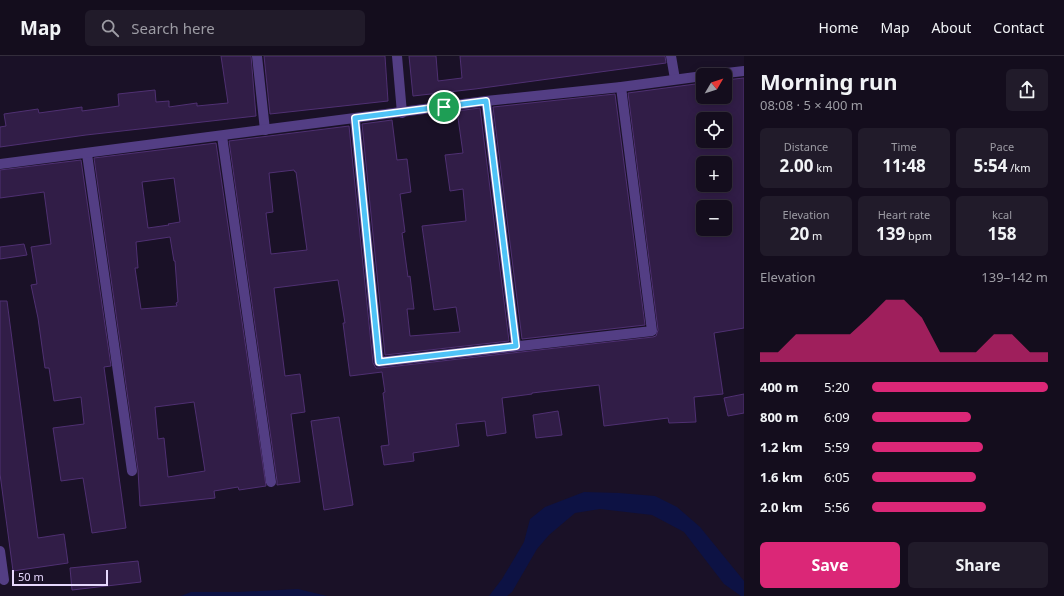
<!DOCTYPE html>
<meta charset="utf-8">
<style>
:root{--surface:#140d1d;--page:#211b2a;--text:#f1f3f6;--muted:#9d9ca4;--line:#332d3b;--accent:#db2777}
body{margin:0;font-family:"Noto Sans",sans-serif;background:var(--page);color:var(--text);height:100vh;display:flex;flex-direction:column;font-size:15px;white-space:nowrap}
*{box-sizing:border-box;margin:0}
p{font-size:13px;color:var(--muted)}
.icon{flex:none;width:22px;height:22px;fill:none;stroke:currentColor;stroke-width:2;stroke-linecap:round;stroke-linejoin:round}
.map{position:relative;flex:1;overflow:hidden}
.sheet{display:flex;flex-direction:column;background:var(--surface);width:320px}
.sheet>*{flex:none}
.needle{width:26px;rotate:51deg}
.tools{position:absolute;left:696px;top:12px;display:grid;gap:8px}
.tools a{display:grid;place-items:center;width:36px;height:36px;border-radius:6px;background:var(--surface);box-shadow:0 2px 10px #0003,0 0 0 1px var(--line);font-size:20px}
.scale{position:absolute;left:12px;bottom:10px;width:96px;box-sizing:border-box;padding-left:4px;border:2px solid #e6d8fd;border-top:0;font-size:11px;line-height:14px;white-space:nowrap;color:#e6d8fd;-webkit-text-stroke:3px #1a1127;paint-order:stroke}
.pin{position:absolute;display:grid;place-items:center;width:34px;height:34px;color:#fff;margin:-17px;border:2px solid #fff;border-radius:50%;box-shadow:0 1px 4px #0007}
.round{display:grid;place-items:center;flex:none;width:42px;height:42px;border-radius:6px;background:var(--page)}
.head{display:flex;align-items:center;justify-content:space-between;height:68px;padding:0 16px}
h1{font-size:22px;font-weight:700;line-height:30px}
.metrics{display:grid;grid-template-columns:repeat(3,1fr);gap:6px;height:68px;padding:4px 16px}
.metrics div{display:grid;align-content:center;border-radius:6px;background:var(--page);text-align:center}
.metrics b{font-size:17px;font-weight:700}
.metrics small{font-size:11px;font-weight:400}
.metrics p{font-size:11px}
.chart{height:112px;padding:8px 16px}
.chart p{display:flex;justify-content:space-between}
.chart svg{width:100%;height:72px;margin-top:4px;fill:var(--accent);opacity:.7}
.primary-button{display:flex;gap:8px;margin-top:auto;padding:8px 16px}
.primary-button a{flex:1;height:46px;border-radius:6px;background:var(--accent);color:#fff;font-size:16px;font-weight:700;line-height:46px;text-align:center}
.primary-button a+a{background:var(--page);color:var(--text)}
ul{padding:0 16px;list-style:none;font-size:13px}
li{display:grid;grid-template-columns:64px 48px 1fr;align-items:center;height:30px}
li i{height:10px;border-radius:5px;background:var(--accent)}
header{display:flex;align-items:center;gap:24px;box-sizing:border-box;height:56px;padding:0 20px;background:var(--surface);border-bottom:1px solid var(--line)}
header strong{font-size:19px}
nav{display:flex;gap:22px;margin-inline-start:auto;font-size:14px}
.search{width:280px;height:36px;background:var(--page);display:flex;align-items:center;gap:10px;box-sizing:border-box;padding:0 14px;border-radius:6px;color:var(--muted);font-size:15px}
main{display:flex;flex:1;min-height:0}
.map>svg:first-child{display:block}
.water{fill:#0d1244}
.building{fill:#311d47;stroke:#4f3072;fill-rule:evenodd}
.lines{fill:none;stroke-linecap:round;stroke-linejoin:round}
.street{stroke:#533e84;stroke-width:10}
.route-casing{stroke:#fff;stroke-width:8}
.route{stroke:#4fc3f7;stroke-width:5}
</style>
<header>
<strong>Map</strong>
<div class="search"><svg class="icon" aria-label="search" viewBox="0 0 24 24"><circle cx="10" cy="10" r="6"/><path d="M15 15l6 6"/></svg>Search here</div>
<nav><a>Home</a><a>Map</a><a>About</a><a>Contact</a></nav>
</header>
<main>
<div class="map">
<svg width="744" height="540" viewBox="0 0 744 540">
<rect width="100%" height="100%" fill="#1a1127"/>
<g class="water">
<path d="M584 436 619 437 655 440 677 451 700 471 744 525V540H741L724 528 684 476 652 459 600 453 575 457 549 479 537 493 512 536 507 540H489L502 523 524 486 530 463 545 451Z"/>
<path d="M298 533 327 540H181L191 536H238Z"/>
</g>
<g class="building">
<path d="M221 0H251L256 60 86 79 0 91V71L6 70 4 58 38 53 39 57 82 51V55L119 50 118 38 155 34 156 46 169 45V51L197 47V50L228 47Z"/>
<path d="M264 0H385L388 45 270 58Z"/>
<path d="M409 0H436L438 25 462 22 460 0H665L666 7 475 33 413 40Z"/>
<path d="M744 22V272L714 277 723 338 694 341 696 366 669 367 668 362 604 370 599 329 532 337V338L502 342 506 377 487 380 485 365 456 368 459 390 413 397 414 405 384 409 381 390 389 389 383 337 385 336 382 316 350 320 343 267H345L338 224 274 232 285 320 300 318 305 356 291 358 300 426 277 429V425L229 85 349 70 373 307 376 312H380L653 281 656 280 658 274 628 37 703 27V41H725V24ZM703 63H725V85H703ZM703 107H725V129H703ZM294 114 295 116H296L307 194 271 198 266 157 273 156 269 117ZM698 151H725V173H702Z"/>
<path d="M615 38 645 269 522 283 493 51Z"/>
<path d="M480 52 509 285 385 299 362 68 392 64 397 104 407 103 411 136 400 138 405 176 402 177 408 221 410 220 414 253H407L410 280 460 276 456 251 434 254 422 170 466 165 463 133 450 135 445 99 463 97 457 55Z"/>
<path d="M216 87 266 430 239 434 238 431 214 435 215 442 140 450 138 414 94 102ZM174 122 180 166 168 168 169 169 148 172 142 126ZM170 181 174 205H175L178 246 176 247 177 250 141 253 135 212H138L136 186ZM194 346 205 415 168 421 164 382 158 383 155 351Z"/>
<path d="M81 104 111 310 104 311 126 472 92 477 83 422 61 425 53 372 84 368 81 341 54 345 49 312H45L38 262 31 229 37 228 31 191 51 188 44 136 0 142V114Z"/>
<path d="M24 188 27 199 0 203V191Z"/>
<path d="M0 245H7L38 482 64 478 68 507 13 515 0 418Z"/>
<path d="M744 338V357L728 360 724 342Z"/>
<path d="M558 355 562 379 536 382 533 359Z"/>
<path d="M339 361 353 449 324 454 311 365Z"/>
<path d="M138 505 141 526 72 534 70 512Z"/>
</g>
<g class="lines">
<g class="street">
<path d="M257 0 265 74"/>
<path d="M397 0 402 57"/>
<path d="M671 0 675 23"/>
<path d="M709 19 744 15"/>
<path d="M486 45 516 290"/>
<path d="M355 63 379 306 652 275 621 31"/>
<path d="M222 80 271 426"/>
<path d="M87 98 132 415"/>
<path d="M0 108 486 45 621 31 703 20"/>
<path d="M0 495 4 524"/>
</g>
</g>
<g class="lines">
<g class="route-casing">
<path id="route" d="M486 45 516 290 379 306 355 62Z"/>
</g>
<use href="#route" class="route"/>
</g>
</svg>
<div class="tools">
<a><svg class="needle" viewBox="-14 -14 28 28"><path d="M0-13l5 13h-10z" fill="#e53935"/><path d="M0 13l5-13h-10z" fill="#9d9ca4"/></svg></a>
<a><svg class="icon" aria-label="locate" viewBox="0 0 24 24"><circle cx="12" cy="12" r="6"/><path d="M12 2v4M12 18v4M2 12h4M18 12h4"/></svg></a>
<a>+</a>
<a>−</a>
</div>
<div class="scale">50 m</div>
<div class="pin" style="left:444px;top:51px;background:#1e9e55"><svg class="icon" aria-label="arrive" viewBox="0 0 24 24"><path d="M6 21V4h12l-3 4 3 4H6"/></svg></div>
</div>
<section class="sheet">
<div class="head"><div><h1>Morning run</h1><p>08:08 · 5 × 400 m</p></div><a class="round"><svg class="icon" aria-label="share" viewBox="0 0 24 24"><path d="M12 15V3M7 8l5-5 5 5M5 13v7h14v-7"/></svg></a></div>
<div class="metrics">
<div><p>Distance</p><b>2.00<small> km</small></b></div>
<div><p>Time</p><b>11:48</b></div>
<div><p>Pace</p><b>5:54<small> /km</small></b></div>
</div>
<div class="metrics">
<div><p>Elevation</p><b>20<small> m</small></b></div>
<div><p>Heart rate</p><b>139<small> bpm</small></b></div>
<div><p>kcal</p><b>158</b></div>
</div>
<div class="chart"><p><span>Elevation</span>139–142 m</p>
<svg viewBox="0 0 160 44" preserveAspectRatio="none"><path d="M0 44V38L10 38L20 27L30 27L40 27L50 27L60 17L70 6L80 6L90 17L100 38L110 38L120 38L130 27L140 27L150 38L160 38V44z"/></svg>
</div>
<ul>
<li><b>400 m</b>5:20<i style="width:100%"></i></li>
<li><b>800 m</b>6:09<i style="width:56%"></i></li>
<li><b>1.2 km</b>5:59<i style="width:63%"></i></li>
<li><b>1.6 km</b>6:05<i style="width:59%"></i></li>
<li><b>2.0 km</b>5:56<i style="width:65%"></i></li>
</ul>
<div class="primary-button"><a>Save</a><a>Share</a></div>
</section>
</main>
